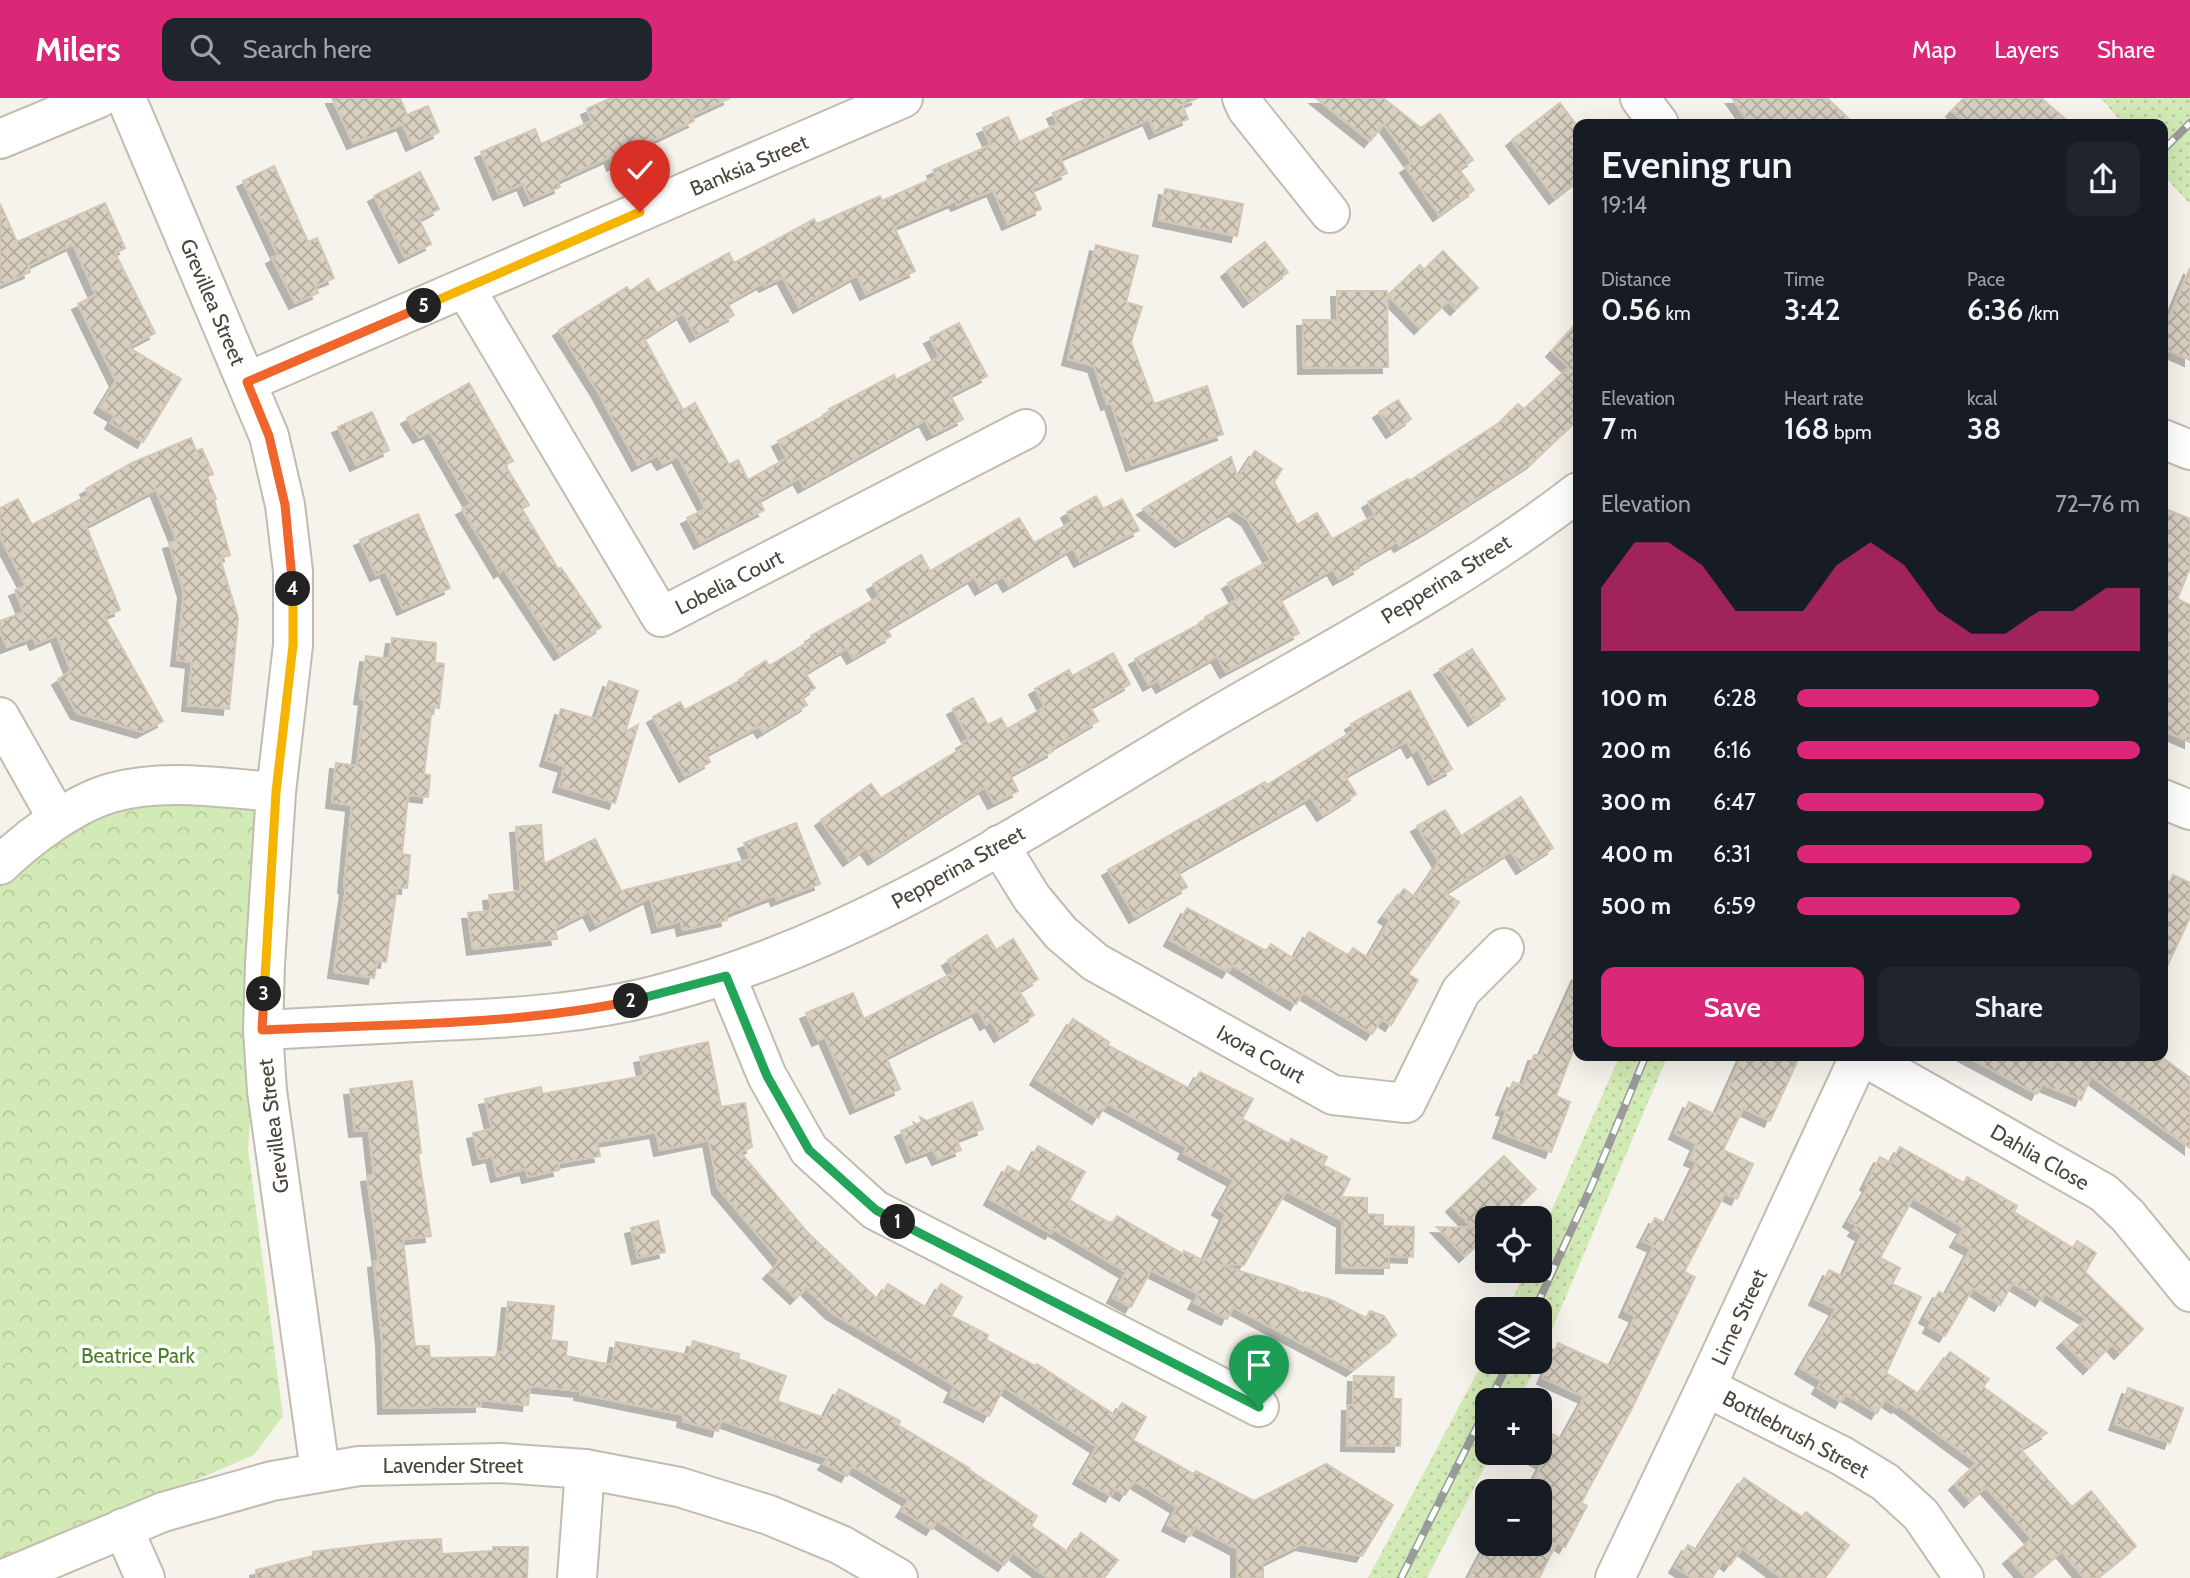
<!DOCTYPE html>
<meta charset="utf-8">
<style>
:root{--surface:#171b24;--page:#20242c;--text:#f1f3f6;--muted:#9ea1a6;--accent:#db2777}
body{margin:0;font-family:Cabin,sans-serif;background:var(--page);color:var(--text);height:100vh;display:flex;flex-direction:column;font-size:26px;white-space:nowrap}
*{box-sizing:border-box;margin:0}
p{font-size:23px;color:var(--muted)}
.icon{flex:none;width:38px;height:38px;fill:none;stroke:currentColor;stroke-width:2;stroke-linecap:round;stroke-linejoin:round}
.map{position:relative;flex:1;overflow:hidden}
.panel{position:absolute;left:1573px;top:21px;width:595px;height:942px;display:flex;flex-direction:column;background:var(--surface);border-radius:14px;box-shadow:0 7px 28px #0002}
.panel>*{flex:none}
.tools{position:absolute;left:1475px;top:1108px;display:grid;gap:14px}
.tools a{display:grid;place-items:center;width:77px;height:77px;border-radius:14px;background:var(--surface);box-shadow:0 7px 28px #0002;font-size:35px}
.pin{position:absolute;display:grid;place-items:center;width:60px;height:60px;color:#fff;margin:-72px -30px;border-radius:50% 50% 50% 0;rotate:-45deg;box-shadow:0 0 7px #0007}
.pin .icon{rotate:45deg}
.km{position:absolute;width:35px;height:35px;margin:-18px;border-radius:50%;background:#222;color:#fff;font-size:19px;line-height:35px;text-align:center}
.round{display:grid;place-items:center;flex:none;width:74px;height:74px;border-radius:14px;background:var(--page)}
.overview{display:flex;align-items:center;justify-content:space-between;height:119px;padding:0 28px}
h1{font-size:38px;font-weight:600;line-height:52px}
.metrics{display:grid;grid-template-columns:repeat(3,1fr);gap:10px;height:119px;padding:7px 28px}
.metrics div{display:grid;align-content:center}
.metrics b{font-size:30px;font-weight:600}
.metrics small{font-size:19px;font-weight:400}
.metrics p{font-size:19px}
.chart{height:196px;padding:14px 28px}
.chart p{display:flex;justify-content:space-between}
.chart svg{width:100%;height:126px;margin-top:7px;fill:var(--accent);opacity:.7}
.primary-button{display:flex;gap:14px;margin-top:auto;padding:14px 28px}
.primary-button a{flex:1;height:80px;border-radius:14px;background:var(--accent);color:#fff;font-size:28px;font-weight:600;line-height:80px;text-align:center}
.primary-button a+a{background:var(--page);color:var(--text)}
ul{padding:0 28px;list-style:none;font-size:23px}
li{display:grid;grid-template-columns:112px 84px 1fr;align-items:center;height:52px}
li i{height:18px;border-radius:9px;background:var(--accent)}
header{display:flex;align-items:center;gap:42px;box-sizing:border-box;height:98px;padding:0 35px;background:var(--accent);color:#fff}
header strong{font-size:33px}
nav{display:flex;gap:38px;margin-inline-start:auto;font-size:24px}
.search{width:490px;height:63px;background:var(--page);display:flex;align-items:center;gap:18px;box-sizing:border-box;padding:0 24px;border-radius:14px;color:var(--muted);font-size:26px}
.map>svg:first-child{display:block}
.forest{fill:url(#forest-crowns)}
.park{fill:url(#park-dots)}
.building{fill:url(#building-cross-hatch);stroke:#d3c7b4;stroke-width:2;filter:url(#shadow)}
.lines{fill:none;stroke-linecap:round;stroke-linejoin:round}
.minor-casing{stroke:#c2bbae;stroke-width:42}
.minor{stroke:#fff;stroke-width:38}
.rail-casing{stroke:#9a9a9a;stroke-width:8}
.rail{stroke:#fff;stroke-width:5;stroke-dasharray:16;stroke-linecap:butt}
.split-1-casing{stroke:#fff;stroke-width:14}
.split-2-casing{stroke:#fff;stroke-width:14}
.split-3-casing{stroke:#fff;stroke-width:14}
.split-4-casing{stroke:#fff;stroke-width:14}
.split-5-casing{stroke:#fff;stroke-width:14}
.split-6-casing{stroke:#fff;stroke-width:14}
.split-1{stroke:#22a559;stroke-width:9}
.split-2{stroke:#22a559;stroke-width:9}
.split-3{stroke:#f0652b;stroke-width:9}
.split-4{stroke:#f5b400;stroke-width:9}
.split-5{stroke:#f0652b;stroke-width:9}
.split-6{stroke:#f5b400;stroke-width:9}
.labels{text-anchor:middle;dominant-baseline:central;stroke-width:7;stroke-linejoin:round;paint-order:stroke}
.street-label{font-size:21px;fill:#4b4439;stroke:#fff}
.park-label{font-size:21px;fill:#4a7f2a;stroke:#fff}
</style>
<header>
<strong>Milers</strong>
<div class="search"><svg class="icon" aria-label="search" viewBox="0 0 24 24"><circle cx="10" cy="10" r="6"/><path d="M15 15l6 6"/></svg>Search here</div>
<nav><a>Map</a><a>Layers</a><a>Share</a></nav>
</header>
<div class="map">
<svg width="2190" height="1480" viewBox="0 0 2190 1480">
<defs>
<pattern id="forest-crowns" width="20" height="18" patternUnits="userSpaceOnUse" patternTransform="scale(1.75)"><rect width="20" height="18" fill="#d2eab5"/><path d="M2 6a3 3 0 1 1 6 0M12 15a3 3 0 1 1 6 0" fill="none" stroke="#b6ca9c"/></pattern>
<pattern id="park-dots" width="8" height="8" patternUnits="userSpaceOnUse" patternTransform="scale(1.75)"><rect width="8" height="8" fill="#d2eab5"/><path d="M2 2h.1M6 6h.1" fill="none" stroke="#b6ca9c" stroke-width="1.8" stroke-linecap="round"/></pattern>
<pattern id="building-cross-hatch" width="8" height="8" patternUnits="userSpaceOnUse" patternTransform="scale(1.75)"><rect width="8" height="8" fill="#d8cfc1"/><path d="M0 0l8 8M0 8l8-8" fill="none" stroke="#b1aa9e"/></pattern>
<filter id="shadow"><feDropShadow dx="-6" dy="6" stdDeviation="0" flood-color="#0004"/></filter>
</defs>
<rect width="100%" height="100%" fill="#f6f3ec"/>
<path class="forest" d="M277 683 248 1051 283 1318 254 1357 0 1466V771L57 720Z"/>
<g class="park">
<path d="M2101 0H2190V106L2166 80 2163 83V26H2123Z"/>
<path d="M1620 957H1668L1540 1260V1211H1508L1525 1173 1540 1172V1139Z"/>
<path d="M1487 1256 1488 1264H1538L1519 1302H1488V1354L1492 1355 1427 1480H1368Z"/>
</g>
<g class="building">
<path d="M332 0H400L407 17 428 8 439 34 412 47 403 26 353 45Z"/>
<path d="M611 0H730L691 18 694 23 639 49 641 54 613 67 610 59 557 83 560 89 530 102 523 86 499 96 481 54 535 31 541 46 592 23 587 11Z"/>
<path d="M1088 0H1198L1182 7 1188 21 1155 35 1149 21 1060 60 1067 75 1032 91 1041 111 1008 126 993 92 957 107 955 103 894 129 915 173 866 196 857 177 799 209 783 179 765 188 763 185 727 205 734 217 696 238 683 215 644 240 683 312 695 305 729 367 738 362 748 382 787 360 778 343 831 314 829 311 894 277 896 282 940 259 930 240 959 225 987 278 950 297 963 321 933 336 925 322 804 389 799 380 759 402 764 412 700 445 687 420 706 411 678 358 663 366 657 357 638 367 597 292 559 232 627 189 630 193 648 181 657 195 729 155 734 165 814 121 817 126 880 98 882 103 936 79 933 72 991 47 983 30 1008 19 1019 44 1058 26 1053 15Z"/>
<path d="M1316 0H1383L1421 30 1440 16 1473 62 1459 71 1474 92 1439 117 1406 69 1412 65 1384 26 1370 43Z"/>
<path d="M1732 0H1827L1854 26H1750Z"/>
<path d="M1964 0H2041L2071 26H1967L1952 13Z"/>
<path d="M1560 5 1578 29V82L1555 100 1512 42Z"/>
<path d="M274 68 308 144 317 140 334 180 315 188 318 195 295 205 272 160 278 157 243 83Z"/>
<path d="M420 74 439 111 419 121 431 146 405 159 374 98Z"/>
<path d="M1165 91 1243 106 1237 138 1159 122Z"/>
<path d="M105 105 125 150 115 155 155 235 128 249 181 281 143 344 111 325 115 318 100 309 116 283 78 206 96 197 73 146 28 168 30 174 0 187V106L17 144Z"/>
<path d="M1265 144 1288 174 1249 203 1227 173Z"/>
<path d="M1096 147 1138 158 1126 204 1142 209 1131 244 1154 306 1207 288 1223 336 1132 367 1111 305 1107 306 1094 268 1068 261Z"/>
<path d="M1443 153 1478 190 1456 211 1448 203 1420 230 1388 197 1420 167 1424 172Z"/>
<path d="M2190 170V262L2163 250V234Z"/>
<path d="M1337 193H1387L1388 269 1304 270 1303 222H1338Z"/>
<path d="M1578 224V321L1533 364 1431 430 1400 448 1397 444 1357 467 1359 470 1339 481 1333 471 1280 501 1299 535 1226 574 1217 558 1162 589 1158 582 1149 587 1135 561 1207 522 1205 519 1237 502 1228 485 1271 462 1248 422 1234 412 1181 443 1143 411 1231 359 1238 380 1255 353 1282 371 1274 384 1297 427 1317 415 1332 441 1375 417 1368 404 1408 381 1409 383 1499 325 1518 306 1524 311 1569 269 1552 253Z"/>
<path d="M469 285 513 363 505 367 529 407 522 411 558 471 561 470 601 529 560 556 504 471 500 474 462 411 471 406 430 334 419 339 407 320Z"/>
<path d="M1398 302 1411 321 1392 334 1379 314Z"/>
<path d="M372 314 389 352 356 367 338 329Z"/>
<path d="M191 340 196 353 202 351 213 376 207 379 216 401 214 402 230 457 220 460 238 520 229 611 188 607 192 564 177 562 184 494 169 445 177 443 156 391 86 428 120 512 104 518 163 623 142 634 77 615 58 581 71 573 57 537 36 546 33 539 7 549 0 533V523L24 514 15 492 26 488 0 439V410L18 401 32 427 89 397 86 391 132 365Z"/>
<path d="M1096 398 1103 411 1122 401 1139 432 1080 463 1073 450 1009 488 1003 478 981 491 974 479 886 531 891 538 853 560 847 550 805 575 815 590 802 599 807 607 763 634 759 628 706 656 710 664 685 678 653 619 680 604 685 612 747 579 745 576 766 563 769 568 813 541 811 538 880 498 873 486 921 457 930 473 1019 420 1034 445 1072 424 1067 414Z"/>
<path d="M2163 410 2190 421V470L2177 501 2190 507V644L2163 632Z"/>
<path d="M418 416 450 490 403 511 386 473 376 477 360 442Z"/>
<path d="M392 540 436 545 435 565 444 566 439 610 432 609 424 676 430 677 428 699 408 697 402 756 410 757 407 790 397 789 386 864 377 863 374 880 334 874 346 790 344 789 352 707 332 704 336 665 357 668 365 601 360 600 366 558 389 561Z"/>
<path d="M1472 551 1505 601 1474 622 1440 571Z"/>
<path d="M1113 555 1130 586 1090 609 1098 623 1052 650 1053 653 1010 677 1018 693 994 705 985 689 874 761 866 750 849 762 821 722 871 686 881 700 964 649 962 645 969 641 953 611 973 600 988 627 1001 620 1007 631 1045 609 1035 591 1069 572 1072 578Z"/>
<path d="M609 583 638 593 625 634 638 627 615 705 559 688 565 668 546 662 561 611 596 621Z"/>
<path d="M1410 593 1452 671 1434 681 1418 651 1413 654 1407 643 1345 678 1356 696 1323 717 1311 699 1178 774 1187 789 1135 819 1108 772 1265 684 1267 687 1354 632 1351 626Z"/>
<path d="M1521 699 1553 750 1522 770 1511 753 1445 795 1459 804 1408 876 1418 882 1391 927 1382 921 1372 936 1303 894 1296 906 1232 867 1228 874 1170 842 1187 810 1266 853 1271 846 1294 861 1309 834 1348 857 1353 850 1368 860 1390 822 1384 818 1404 791 1415 799 1439 764 1417 728 1445 712 1461 738Z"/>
<path d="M796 725 820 786 777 802 775 797 726 816 727 822 683 832 681 823 658 829 650 799 596 827 589 813 555 830 557 841 473 851 468 815 491 813 489 797 521 793 516 729 541 727 544 766 595 741 621 793 751 761 744 745Z"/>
<path d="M2173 777 2190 785V819L2163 877V783L2169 786Z"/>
<path d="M987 837 996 852 1013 841 1038 881 1019 893 1034 917 1000 938 991 923 986 926 978 912 886 959 900 991 856 1010 825 939 818 942 806 915 853 895 864 921 955 874 948 862Z"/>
<path d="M1578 876V939L1556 998 1570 1004 1551 1054 1499 1034 1507 1012 1502 1011 1513 984 1523 988 1534 957H1541Z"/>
<path d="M1073 921 1109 944 1107 947 1190 991 1200 974 1253 1001 1242 1021 1289 1046 1291 1041 1327 1059 1323 1067 1350 1081 1341 1099 1367 1100V1116L1383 1117V1128L1414 1129 1413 1159 1389 1158V1170L1342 1169 1343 1123 1286 1093 1244 1167H1221L1293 1190 1304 1196 1305 1194 1331 1202 1366 1220 1370 1213 1384 1218 1396 1237 1352 1272 1233 1209 1227 1221 1194 1205 1199 1196 1151 1172 1131 1209 1113 1199 1126 1174 1053 1131 1051 1135 990 1101 1008 1068 1022 1076 1038 1048 1085 1074 1069 1102 1112 1126 1117 1118 1183 1156 1184 1153 1204 1163 1226 1116 1218 1111 1234 1082 1184 1055 1187 1049 1107 1005 1098 1020 1036 981Z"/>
<path d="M708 944 721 1009 745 1005 752 1049 740 1054 807 1134 878 1202 888 1186 927 1210 941 1186 962 1199 951 1218 988 1237 986 1242 1035 1268 1037 1266 1115 1317 1122 1305 1146 1319 1133 1342 1194 1376 1196 1373 1254 1403 1326 1366 1393 1407 1362 1458 1301 1446 1263 1465V1480H1237V1451L1195 1429 1190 1438 1168 1427 1177 1409 1134 1383 1125 1397 1115 1391 1111 1398 1079 1380 1097 1349 1004 1289 989 1318 950 1298 955 1288 832 1215 806 1190 796 1200 769 1175 780 1163 718 1090 709 1042 660 1052 656 1034 597 1044 600 1058 558 1065 559 1072 528 1079 526 1071 497 1078 492 1058 479 1061 473 1035 492 1031 485 1001 541 989 542 996 644 978 640 959Z"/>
<path d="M1743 957H1800L1770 1023 1743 1010 1723 1052 1753 1066 1737 1101 1725 1095 1684 1174 1695 1179 1631 1312 1581 1405 1587 1408 1565 1449 1557 1444 1539 1480H1469L1487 1446H1540V1393H1528L1543 1365 1530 1358 1532 1354H1540V1340L1544 1332 1562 1341 1585 1299 1543 1280 1558 1245 1611 1269 1636 1218 1625 1213 1654 1148 1643 1143 1655 1120 1666 1126 1697 1064 1690 1061 1697 1046 1675 1035 1689 1004 1716 1017Z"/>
<path d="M1964 957H2045L2061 966 2064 958 2063 957H2159L2190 980V1050L2091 978 2081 1002 2042 986 2037 996Z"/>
<path d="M412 983 421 1055H418L431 1138 403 1141 415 1248H429L430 1260 496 1259 497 1254 503 1255 508 1204 554 1208 551 1242 567 1244 566 1258 612 1267 616 1244 689 1257 693 1243 739 1256 738 1261 786 1278 777 1303 824 1320 839 1291 900 1323 898 1327 969 1370 968 1371 1037 1418 1031 1428 1068 1454 1081 1435 1118 1462 1104 1480H1048L1013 1454 1004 1467 937 1422 932 1431 902 1413 909 1402 852 1368 847 1378 824 1366 828 1360 721 1322 718 1333 683 1323 684 1317 580 1296V1293L530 1288 528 1307 481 1302V1308L384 1310 382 1242 374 1164 379 1163 367 1078 374 1077 369 1032 355 1033 350 991Z"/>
<path d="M972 1004 983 1031 956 1041 961 1052 938 1061 933 1051 912 1059 901 1033 922 1024 920 1019 927 1023Z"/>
<path d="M1900 1049 1964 1085 1967 1079 2017 1108 2014 1114 2073 1150 2077 1143 2096 1155 2085 1174 2143 1231 2120 1255 2112 1246 2089 1270 2063 1244 2087 1221 2045 1195 2041 1202 2013 1185 2000 1207 1973 1190 1945 1238 1929 1229 1932 1223 1925 1219 1939 1194 1946 1197 1971 1151 1956 1143 1964 1130 1913 1100 1880 1160 1900 1170 1892 1186 1921 1199 1886 1275 1919 1296 1950 1254 1989 1281 1983 1289 2047 1335 2020 1351 2072 1409 2091 1393 2136 1448 2097 1480H2084L2062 1453 2030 1480H2026L2009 1460 2032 1441 1986 1389 1970 1403 1955 1386 1977 1365 1898 1307 1897 1309 1885 1301 1877 1315 1845 1296 1841 1304 1818 1290 1822 1283 1801 1270 1836 1211 1815 1201 1829 1172 1843 1179 1862 1137 1854 1132 1857 1128 1849 1123 1869 1088 1866 1086 1880 1059 1891 1065Z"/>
<path d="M1504 1058 1536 1091 1505 1120H1488V1145L1483 1141 1465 1158 1437 1129 1473 1130 1452 1108Z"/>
<path d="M658 1123 665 1154 638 1160 631 1130Z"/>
<path d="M1354 1278 1394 1279 1393 1301H1401L1400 1348 1347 1347 1348 1307H1353Z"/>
<path d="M2128 1290 2183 1310 2170 1345 2115 1326Z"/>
<path d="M1744 1380 1802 1419 1806 1414 1849 1447 1825 1480H1782L1742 1450 1730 1467 1723 1462 1712 1480H1693L1675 1469 1688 1447 1697 1452Z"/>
<path d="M441 1441 442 1456 493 1453V1449H528L527 1480H257L256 1472 313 1458V1454L402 1443Z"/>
</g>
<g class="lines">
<g class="minor-casing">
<g id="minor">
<path d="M126 0 269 338 285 407 293 473V547L276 694 265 866 263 932 267 993 320 1373"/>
<path d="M1242 0 1247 11 1330 115"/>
<path d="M1640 0 1659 26"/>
<path d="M0 41 99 0"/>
<path d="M465 190 661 519 1026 331"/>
<path d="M247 284 903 0"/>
<path d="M2163 341 2190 352"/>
<path d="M0 619 57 720"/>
<path d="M2163 701 2190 712"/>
<path d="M999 747 1032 800 1061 835 1095 864 1333 997 1406 1005 1461 893 1504 850"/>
<path d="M0 767C28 740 73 706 111 695 164 680 222 690 276 694"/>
<path d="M726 878 767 978 809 1052 875 1112 1259 1309"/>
<path d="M263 932C321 929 379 926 437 923 515 920 593 915 668 894 866 841 1038 724 1213 620 1335 549 1467 480 1578 394"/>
<path d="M1861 957 2104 1095 2128 1118 2190 1194"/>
<path d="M1706 1289 1842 1358 1885 1384 1921 1417 1964 1480"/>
<path d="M123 1430 145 1480"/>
<path d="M6 1480 163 1414 272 1383 359 1368 502 1365 585 1371 679 1389 769 1417 841 1447 898 1480"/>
<path d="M577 1480 585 1371"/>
<path d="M1615 1480 1706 1289 1860 957"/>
</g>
</g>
<use href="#minor" class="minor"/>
<g class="rail-casing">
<g id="rail">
<path d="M2163 52 2190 25"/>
<path d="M1535 1211 1592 1087 1646 957"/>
<path d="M1490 1302 1509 1264"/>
<path d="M1401 1480 1488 1307"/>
</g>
</g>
<use href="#rail" class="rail"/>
</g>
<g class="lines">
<g class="split-1-casing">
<path id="split-1" d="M898 1124 1259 1309"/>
</g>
<g class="split-2-casing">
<path id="split-2" d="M631 903 726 878 767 978 809 1052 876 1112 898 1124"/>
</g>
<g class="split-3-casing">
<path id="split-3" d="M264 896 262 932C383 926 513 928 631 903"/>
</g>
<g class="split-4-casing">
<path id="split-4" d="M264 896 276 694 293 547V491"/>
</g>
<g class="split-5-casing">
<path id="split-5" d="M293 491 285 407 269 338 247 284 424 208"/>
</g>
<g class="split-6-casing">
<path id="split-6" d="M424 208 640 114"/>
</g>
<use href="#split-1" class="split-1"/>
<use href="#split-2" class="split-2"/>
<use href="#split-3" class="split-3"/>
<use href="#split-4" class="split-4"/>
<use href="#split-5" class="split-5"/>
<use href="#split-6" class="split-6"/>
</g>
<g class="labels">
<g class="street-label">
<text transform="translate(749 67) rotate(-23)">Banksia Street</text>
<text transform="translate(213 204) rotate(67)">Grevillea Street</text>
<text transform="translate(1446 481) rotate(-32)">Pepperina Street</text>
<text transform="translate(729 484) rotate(-27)">Lobelia Court</text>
<text transform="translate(958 769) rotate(-29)">Pepperina Street</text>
<text transform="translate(1261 956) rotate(29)">Ixora Court</text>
<text transform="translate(273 1028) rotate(-97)">Grevillea Street</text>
<text transform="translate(2040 1059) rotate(30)">Dahlia Close</text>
<text transform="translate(1739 1219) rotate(-65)">Lime Street</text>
<text transform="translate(1796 1336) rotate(28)">Bottlebrush Street</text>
<text x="453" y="1367">Lavender Street</text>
</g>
<g class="park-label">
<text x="138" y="1257">Beatrice Park</text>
</g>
</g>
</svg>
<div class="tools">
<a><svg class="icon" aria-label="locate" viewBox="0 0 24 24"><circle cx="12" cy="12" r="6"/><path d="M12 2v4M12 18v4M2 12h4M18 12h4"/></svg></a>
<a><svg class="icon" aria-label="layers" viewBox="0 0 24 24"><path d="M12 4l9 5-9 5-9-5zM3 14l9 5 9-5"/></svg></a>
<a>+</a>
<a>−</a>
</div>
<div class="pin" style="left:1259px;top:1309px;background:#1e9e55"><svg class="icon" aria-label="arrive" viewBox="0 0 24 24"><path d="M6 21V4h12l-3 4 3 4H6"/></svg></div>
<div class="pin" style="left:640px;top:114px;background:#d93025"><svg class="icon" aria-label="check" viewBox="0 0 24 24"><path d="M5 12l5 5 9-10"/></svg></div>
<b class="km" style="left:898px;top:1124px">1</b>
<b class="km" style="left:631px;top:903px">2</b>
<b class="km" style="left:264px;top:896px">3</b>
<b class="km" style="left:293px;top:491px">4</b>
<b class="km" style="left:424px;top:208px">5</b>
<section class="panel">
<div class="overview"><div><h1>Evening run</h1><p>19:14</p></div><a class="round"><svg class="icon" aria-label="share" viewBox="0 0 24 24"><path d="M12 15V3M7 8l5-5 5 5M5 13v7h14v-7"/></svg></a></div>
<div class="metrics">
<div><p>Distance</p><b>0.56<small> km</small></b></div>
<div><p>Time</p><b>3:42</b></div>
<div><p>Pace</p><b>6:36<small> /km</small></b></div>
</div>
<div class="metrics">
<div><p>Elevation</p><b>7<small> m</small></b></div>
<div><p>Heart rate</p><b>168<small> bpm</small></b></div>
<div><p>kcal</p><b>38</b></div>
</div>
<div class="chart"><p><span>Elevation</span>72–76 m</p>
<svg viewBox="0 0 160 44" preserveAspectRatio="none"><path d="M0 44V22L10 6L20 6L30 14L40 30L50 30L60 30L70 14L80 6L90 14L100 30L110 38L120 38L130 30L140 30L150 22L160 22V44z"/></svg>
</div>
<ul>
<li><b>100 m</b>6:28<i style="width:88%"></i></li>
<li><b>200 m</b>6:16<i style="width:100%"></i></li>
<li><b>300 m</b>6:47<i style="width:72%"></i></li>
<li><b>400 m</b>6:31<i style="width:86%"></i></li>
<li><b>500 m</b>6:59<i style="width:65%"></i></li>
</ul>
<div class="primary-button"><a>Save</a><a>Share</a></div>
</section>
</div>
